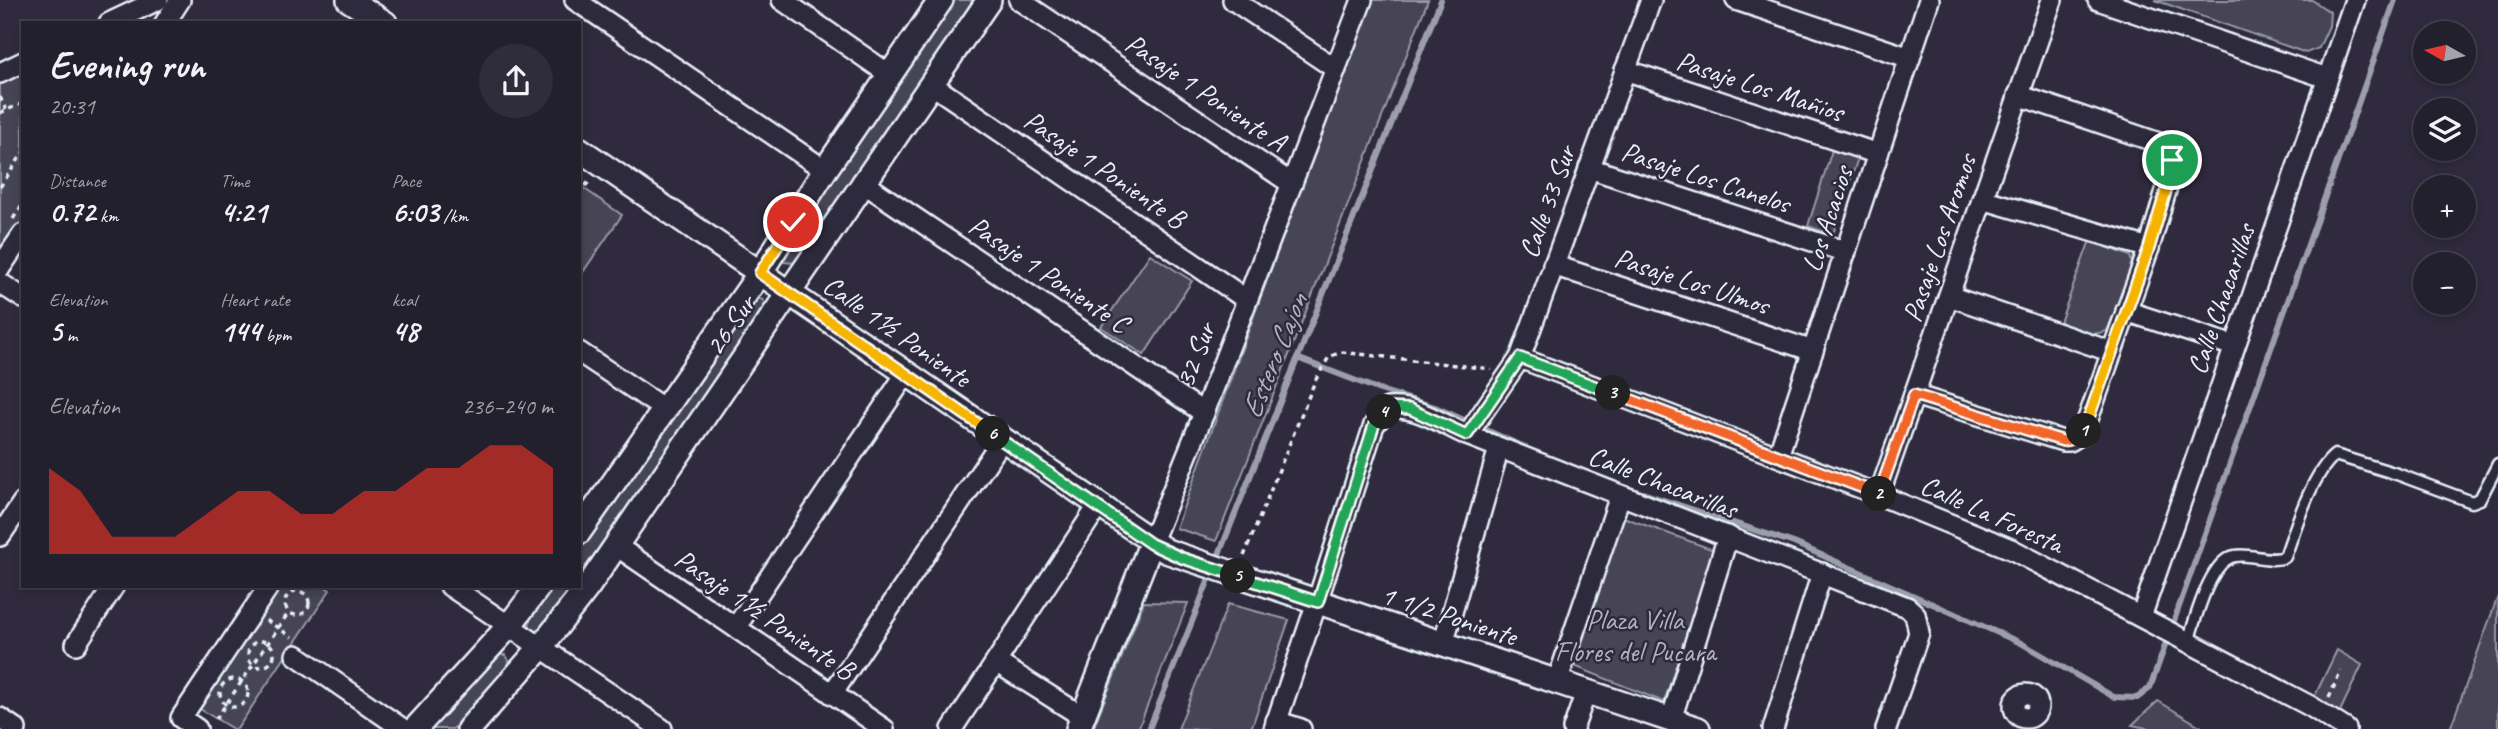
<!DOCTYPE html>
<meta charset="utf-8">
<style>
:root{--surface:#23202e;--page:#2f2d3a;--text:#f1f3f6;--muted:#a3a3aa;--line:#403e4a;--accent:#d93025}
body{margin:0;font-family:Caveat,sans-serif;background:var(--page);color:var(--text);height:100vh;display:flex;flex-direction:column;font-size:26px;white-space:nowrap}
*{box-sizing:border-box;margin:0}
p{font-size:23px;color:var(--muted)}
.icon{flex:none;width:38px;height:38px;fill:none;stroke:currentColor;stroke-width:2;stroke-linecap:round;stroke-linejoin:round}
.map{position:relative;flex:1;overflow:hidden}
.side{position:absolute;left:21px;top:21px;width:560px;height:567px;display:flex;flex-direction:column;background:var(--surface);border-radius:0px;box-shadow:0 4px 10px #0003,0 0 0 2px var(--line)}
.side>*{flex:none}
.needle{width:46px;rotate:278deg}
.controls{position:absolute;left:2413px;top:21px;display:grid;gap:14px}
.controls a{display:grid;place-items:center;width:63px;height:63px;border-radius:50%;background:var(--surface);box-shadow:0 4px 10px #0003,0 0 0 2px var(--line);font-size:35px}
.pin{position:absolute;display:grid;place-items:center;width:60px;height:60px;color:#fff;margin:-30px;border:4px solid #fff;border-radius:50%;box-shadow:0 2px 7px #0007}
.km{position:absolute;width:35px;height:35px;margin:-18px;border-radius:50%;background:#222;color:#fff;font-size:19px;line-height:35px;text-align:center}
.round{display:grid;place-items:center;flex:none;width:74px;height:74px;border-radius:37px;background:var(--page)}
.headline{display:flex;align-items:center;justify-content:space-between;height:119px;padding:0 28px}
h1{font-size:38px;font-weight:800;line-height:52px}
.figures{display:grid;grid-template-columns:repeat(3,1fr);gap:10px;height:119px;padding:7px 28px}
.figures div{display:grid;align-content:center}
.figures b{font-size:30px;font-weight:800}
.figures small{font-size:19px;font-weight:400}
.figures p{font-size:19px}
.chart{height:196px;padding:14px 28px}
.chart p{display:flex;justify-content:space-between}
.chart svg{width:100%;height:126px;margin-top:7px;fill:var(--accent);opacity:.7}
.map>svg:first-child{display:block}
.green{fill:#464455;stroke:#979aa6;stroke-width:2}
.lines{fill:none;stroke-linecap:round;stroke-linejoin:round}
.stream{stroke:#9c9fab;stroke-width:6}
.service-casing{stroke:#e8f1f8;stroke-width:15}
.minor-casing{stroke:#e8f1f8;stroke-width:24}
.tertiary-casing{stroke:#e8f1f8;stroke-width:28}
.path{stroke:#e8f1f8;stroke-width:3.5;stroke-dasharray:5 5;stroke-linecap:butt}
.service{stroke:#2f2a3d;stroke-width:10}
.minor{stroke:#2f2a3d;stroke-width:19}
.tertiary{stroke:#2f2a3d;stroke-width:23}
.split-1-casing{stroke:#fff;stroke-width:14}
.split-2-casing{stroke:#fff;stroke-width:14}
.split-3-casing{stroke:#fff;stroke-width:14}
.split-4-casing{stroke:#fff;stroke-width:14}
.split-5-casing{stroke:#fff;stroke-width:14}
.split-6-casing{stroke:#fff;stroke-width:14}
.split-7-casing{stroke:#fff;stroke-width:14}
.split-1{stroke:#f5b400;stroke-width:9}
.split-2{stroke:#f0652b;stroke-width:9}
.split-3{stroke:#f0652b;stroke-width:9}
.split-4{stroke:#22a559;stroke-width:9}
.split-5{stroke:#22a559;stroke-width:9}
.split-6{stroke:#22a559;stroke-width:9}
.split-7{stroke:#f5b400;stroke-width:9}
.labels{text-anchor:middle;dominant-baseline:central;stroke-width:5;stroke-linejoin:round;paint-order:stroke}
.street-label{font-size:28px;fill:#e8f1f8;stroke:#2f2a3d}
.park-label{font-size:28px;fill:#afb4bf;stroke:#2f2a3d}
.water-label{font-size:30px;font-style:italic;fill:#afb4be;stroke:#2f2a3d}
</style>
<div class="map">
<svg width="2498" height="729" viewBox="0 0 2498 729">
<rect width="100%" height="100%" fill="#2f2a3d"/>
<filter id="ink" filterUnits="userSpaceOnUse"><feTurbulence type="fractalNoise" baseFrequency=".0143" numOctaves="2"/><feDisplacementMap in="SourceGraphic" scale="14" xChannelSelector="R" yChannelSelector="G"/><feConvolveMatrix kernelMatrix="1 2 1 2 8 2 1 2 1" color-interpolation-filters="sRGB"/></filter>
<g filter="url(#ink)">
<g class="green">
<path d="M950 0H975L799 261 794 263 784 262 781 257 782 251Z"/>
<path d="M1370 0H1428L1216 541 1176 528Z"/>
<path d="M2155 0H2312L2330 12 2329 26 2319 48 2306 53Z"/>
<path d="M23 74V224L0 259V84Z"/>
<path d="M1833 147 1852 153 1857 161 1834 231 1825 232 1808 226Z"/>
<path d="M579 185 622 215 579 278Z"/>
<path d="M2090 240 2130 256 2133 267 2107 331 2094 334 2059 325Z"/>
<path d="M1150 254 1192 281 1144 355 1101 327Z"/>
<path d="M757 298 763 300 766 306 579 584V550L752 299Z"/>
<path d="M1623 517 1714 550 1664 702 1574 666Z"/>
<path d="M272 586H324L330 590 237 729H233L195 706Z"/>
<path d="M552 586H577L537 634 530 629 529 617Z"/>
<path d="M2498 596V729H2450Z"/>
<path d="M1144 602 1188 603 1138 729H1093Z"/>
<path d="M1228 604 1289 620 1251 729H1178Z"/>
<path d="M2337 650 2362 665 2335 722 2310 706Z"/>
<path d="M497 655H506L509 661V669L453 729H426Z"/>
<path d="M2158 701 2205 729H2151L2132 725Z"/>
</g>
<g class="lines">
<g class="stream">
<path d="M1297 358 1380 390 1435 407 1526 448"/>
<path d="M1624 487 1794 543 2021 643 2114 697 2137 698 2150 688 2395 0"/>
<path d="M1149 729 1441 0"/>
</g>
<g class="service-casing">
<path id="service" d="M2188 642C2195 621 2210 559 2235 556 2251 553 2269 563 2285 557 2295 529 2312 473 2335 455L2397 474 2472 502 2480 499 2498 464"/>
</g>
<g class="minor-casing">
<g id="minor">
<path d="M575 0 825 170"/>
<path d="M782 0 890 75"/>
<path d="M1019 0 1292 184"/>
<path d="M1233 0 1336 69"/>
<path d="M1736 0 1910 58"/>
<path d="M2098 0 2327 78"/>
<path d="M109 23 158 0"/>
<path d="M165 23 180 0"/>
<path d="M1625 70 1878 154"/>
<path d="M0 73 23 62"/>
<path d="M931 84 1247 300"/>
<path d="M1589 168 1846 252"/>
<path d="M862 182 1204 413"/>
<path d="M1982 199 2149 248"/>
<path d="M1553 265 1813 351"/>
<path d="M0 268 23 234"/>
<path d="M0 283 23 298"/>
<path d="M1949 296 2112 352"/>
<path d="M2126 311 2234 346"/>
<path d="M579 352 664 409"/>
<path d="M1520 358 1879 495 2011 549 2310 706 2346 729"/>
<path d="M1914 395 2063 441H2070L2083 433 2149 248 2171 174 2172 160 2169 152 2162 144 2018 95"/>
<path d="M1467 435 1520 358 1651 0"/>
<path d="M1778 456 1929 0"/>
<path d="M1879 495 2052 0"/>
<path d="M0 536 23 502"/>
<path d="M1151 544 1204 413 1362 0"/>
<path d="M615 545 884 729"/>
<path d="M450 586 662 729"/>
<path d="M2141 617 2355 0"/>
<path d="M736 627 906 374"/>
<path d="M76 644 114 586"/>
<path d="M1443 644 1499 448"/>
<path d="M296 655 403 729"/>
<path d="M996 662 1083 717"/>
<path d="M1557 682 1620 496"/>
<circle cx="2026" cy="706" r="12"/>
<path d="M832 694 1002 440"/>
<path d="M0 718 16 729"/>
<path d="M1671 720 1728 536"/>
<path d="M1276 721 1301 729"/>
<path d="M197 729 181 718 269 586"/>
<path d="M952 729 1098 506"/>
<path d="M1274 729 1317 602 1374 425 1388 408C1416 405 1442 424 1467 435L1907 607 1915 614 1919 633 1886 729"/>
<path d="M1573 729 1586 692"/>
<path d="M1773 729 1822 573"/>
</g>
</g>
<g class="tertiary-casing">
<g id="tertiary">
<path d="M349 0 385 23"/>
<path d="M579 149 1166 551 1698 729"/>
<path d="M579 532 760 273 825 170 941 0"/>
<path d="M415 729 509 626 539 586"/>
<path d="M469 729 541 647 587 588 989 0"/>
<path d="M1078 729 1151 544"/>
</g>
</g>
<g class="path">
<path d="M0 97 6 110"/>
<path d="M0 113 23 103"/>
<path d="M0 187 23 153"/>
<path d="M579 194 591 179"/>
<path d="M13 219 23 204"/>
<path d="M1244 556 1315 381 1329 357 1341 352 1491 369"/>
<circle cx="297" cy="603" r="12"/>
<path d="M266 620 292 637"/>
<circle cx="261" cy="654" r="13"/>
<circle cx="234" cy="693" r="14"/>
<path d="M2329 698 2341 670"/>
<path d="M216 719 289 612"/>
</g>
<use href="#service" class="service"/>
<use href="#minor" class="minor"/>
<use href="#tertiary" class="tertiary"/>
</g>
</g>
<g class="lines" filter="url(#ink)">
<g class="split-1-casing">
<path id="split-1" d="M2084 431 2149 248 2171 174 2172 160"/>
</g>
<g class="split-2-casing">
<path id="split-2" d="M1879 494 1914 395 2063 441 2077 438 2084 431"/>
</g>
<g class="split-3-casing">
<path id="split-3" d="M1613 393 1879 494"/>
</g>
<g class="split-4-casing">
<path id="split-4" d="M1384 412 1388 408 1410 409 1467 435 1520 358 1613 393"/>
</g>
<g class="split-5-casing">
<path id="split-5" d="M1238 576 1318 602 1374 425 1384 412"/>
</g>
<g class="split-6-casing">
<path id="split-6" d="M993 434 1151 544 1182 558 1238 576"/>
</g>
<g class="split-7-casing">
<path id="split-7" d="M793 222 760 273 993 434"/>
</g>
<use href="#split-1" class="split-1"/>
<use href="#split-2" class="split-2"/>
<use href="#split-3" class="split-3"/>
<use href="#split-4" class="split-4"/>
<use href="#split-5" class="split-5"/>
<use href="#split-6" class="split-6"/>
<use href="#split-7" class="split-7"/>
</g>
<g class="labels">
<g class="street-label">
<text transform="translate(1760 86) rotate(18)">Pasaje Los Mañios</text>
<text transform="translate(1206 92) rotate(34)">Pasaje 1 Poniente A</text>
<text transform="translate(1105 169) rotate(34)">Pasaje 1 Poniente B</text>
<text transform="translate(1706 177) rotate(18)">Pasaje Los Canelos</text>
<text transform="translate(1547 202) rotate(-70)">Calle 33 Sur</text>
<text transform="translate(1827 219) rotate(-72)">Los Acacios</text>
<text transform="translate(1939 238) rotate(-71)">Pasaje Los Aromos</text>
<text transform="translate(1049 274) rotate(34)">Pasaje 1 Poniente C</text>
<text transform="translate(1692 281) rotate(18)">Pasaje Los Ulmos</text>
<text transform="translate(2221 299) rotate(-71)">Calle Chacarillas</text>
<text transform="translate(730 325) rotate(-55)">26 Sur</text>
<text transform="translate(897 331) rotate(35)">Calle 1½ Poniente</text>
<text transform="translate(1195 355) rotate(-69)">32 Sur</text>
<text transform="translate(1663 482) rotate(21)">Calle Chacarillas</text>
<text transform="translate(1992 514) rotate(24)">Calle La Foresta</text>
<text transform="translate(765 614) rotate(34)">Pasaje 1½ Poniente B</text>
<text transform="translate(1449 615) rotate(18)">1 1/2 Poniente</text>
</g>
<g class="park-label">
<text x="1635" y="619">Plaza Villa<tspan x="1635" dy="32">Flores del Pucara</tspan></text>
</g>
<g class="water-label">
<text transform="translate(1274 356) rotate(-68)">Estero Cajon</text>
</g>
</g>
</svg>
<div class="controls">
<a><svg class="needle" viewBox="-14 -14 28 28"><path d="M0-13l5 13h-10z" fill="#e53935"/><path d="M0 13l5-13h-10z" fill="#a3a3aa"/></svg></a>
<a><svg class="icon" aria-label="layers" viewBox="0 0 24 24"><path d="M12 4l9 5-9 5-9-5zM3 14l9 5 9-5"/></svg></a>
<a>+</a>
<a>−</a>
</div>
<div class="pin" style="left:2172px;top:160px;background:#1e9e55"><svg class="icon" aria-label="arrive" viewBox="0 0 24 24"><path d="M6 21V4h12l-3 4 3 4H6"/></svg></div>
<div class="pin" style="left:793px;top:222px;background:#d93025"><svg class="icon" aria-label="check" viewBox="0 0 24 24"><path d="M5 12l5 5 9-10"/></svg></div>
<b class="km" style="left:2084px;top:431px">1</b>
<b class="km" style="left:1879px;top:494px">2</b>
<b class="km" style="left:1613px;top:393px">3</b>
<b class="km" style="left:1384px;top:412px">4</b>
<b class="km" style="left:1238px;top:576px">5</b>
<b class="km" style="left:993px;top:434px">6</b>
<section class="side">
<div class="headline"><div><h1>Evening run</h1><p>20:31</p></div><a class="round"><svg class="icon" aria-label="share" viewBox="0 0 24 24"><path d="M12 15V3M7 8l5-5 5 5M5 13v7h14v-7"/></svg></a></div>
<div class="figures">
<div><p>Distance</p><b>0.72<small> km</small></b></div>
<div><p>Time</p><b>4:21</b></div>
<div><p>Pace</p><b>6:03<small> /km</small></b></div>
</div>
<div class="figures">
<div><p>Elevation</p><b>5<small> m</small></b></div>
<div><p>Heart rate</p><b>144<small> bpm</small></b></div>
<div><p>kcal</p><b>48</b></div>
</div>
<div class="chart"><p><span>Elevation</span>236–240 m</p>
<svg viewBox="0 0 160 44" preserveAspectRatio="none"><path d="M0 44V14L10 22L20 38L30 38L40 38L50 30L60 22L70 22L80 30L90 30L100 22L110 22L120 14L130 14L140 6L150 6L160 14V44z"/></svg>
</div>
</section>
</div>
